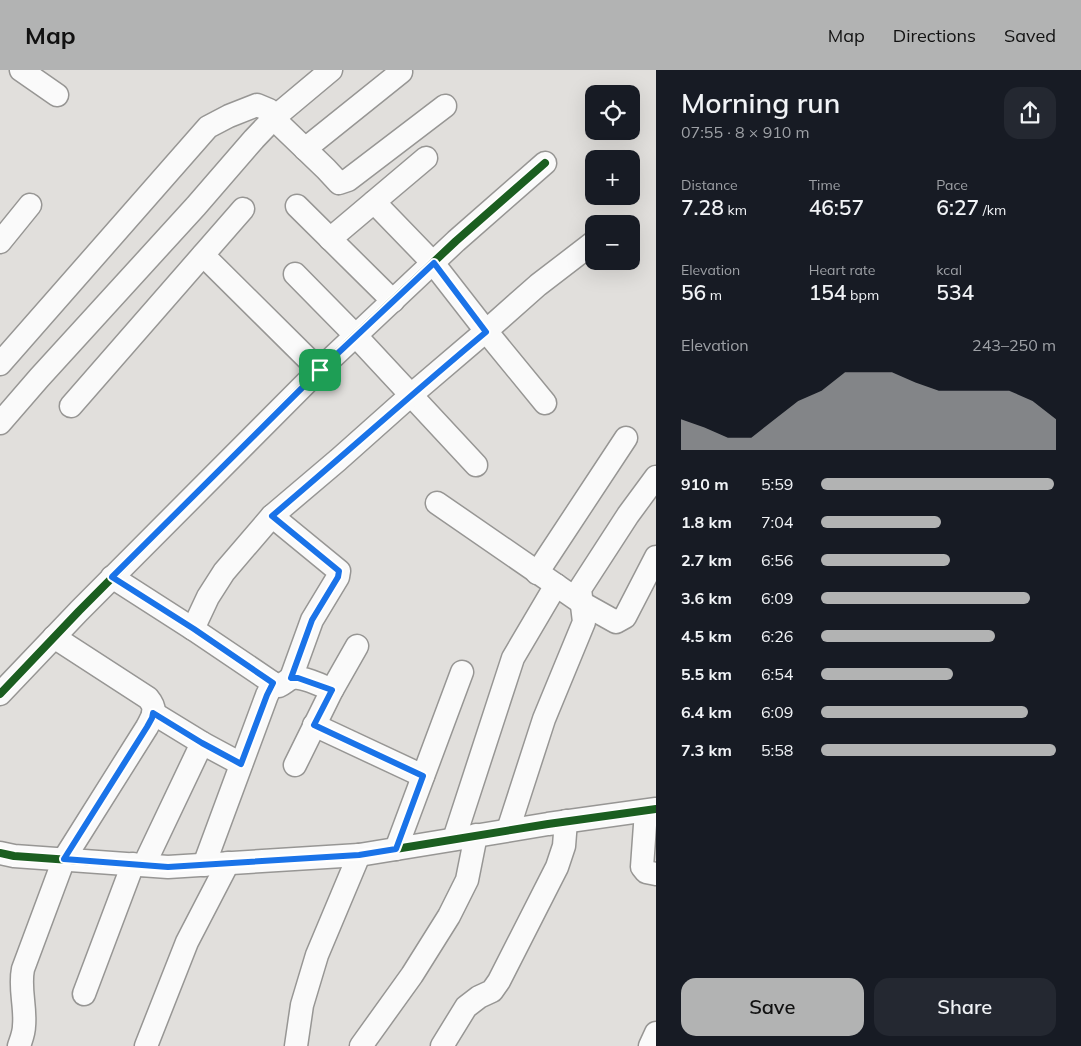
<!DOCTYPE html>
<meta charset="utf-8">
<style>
:root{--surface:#171b24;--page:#242831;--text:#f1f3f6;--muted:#9ea1a6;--accent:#b2b3b3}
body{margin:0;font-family:Mulish,sans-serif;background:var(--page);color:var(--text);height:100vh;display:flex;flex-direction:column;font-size:19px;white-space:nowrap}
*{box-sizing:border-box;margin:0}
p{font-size:16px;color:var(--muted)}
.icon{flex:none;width:28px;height:28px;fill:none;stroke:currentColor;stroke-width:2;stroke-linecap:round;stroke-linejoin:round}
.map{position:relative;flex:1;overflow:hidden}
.panel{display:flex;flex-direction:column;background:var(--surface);width:425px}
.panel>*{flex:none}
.fabs{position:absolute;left:585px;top:15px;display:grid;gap:10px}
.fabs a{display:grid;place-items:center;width:55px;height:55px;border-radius:10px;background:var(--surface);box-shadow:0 5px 20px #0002;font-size:25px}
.pin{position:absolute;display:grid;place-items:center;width:42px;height:42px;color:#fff;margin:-21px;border-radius:10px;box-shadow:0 2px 8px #0006}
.round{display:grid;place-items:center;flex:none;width:52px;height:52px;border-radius:15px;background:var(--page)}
.overview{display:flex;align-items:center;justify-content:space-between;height:85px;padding:0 25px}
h1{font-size:28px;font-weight:600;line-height:38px}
.stats{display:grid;grid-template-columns:repeat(3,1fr);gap:8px;height:85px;padding:5px 25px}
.stats div{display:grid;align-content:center}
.stats b{font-size:21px;font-weight:600}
.stats small{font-size:14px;font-weight:400}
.stats p{font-size:14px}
.chart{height:140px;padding:10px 25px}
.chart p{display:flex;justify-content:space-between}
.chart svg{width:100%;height:90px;margin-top:5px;fill:var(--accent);opacity:.7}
.primary-button{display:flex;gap:10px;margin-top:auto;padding:10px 25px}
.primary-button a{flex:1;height:58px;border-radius:15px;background:var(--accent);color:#111;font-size:20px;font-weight:600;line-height:58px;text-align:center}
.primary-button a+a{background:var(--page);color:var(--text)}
ul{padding:0 25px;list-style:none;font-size:16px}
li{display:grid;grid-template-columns:80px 60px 1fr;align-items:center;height:38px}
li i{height:12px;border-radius:6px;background:var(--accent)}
header{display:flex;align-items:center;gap:30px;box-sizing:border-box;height:70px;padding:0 25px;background:var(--accent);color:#111}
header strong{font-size:24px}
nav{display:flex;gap:28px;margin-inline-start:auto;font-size:18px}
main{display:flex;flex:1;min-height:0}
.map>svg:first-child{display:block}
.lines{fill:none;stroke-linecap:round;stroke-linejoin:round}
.minor-casing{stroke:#979694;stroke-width:25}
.minor{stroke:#fafafa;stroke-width:22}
.cycleway-casing{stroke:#fff;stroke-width:11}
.cycleway{stroke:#1b5e20;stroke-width:8}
.route-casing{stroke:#fff;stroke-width:10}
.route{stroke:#1a73e8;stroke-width:6}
</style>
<header>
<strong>Map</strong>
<nav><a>Map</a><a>Directions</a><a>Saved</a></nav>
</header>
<main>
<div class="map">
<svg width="656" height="976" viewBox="0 0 656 976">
<rect width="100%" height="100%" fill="#e1dfdc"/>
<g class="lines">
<g class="minor-casing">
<g id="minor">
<path d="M21 0 57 25"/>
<path d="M274 49 326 99 339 113 348 110 445 36"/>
<path d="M305 79 401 2"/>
<path d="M374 132 433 193 486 261 545 333"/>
<path d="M297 136 393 231"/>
<path d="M330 169 426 88"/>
<path d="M0 172 30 135"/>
<path d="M203 185 319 300"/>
<path d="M295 204 356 266 476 395"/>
<path d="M0 294 208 57 229 46 257 35 269 40 276 46"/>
<path d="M71 336 243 139"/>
<path d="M0 353 39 308 196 136 254 69 276 46 331 0"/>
<path d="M437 433 582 533 616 552 625 547 656 487"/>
<path d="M272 446 339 501 338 507 312 550 291 608"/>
<path d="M537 503 626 368"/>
<path d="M112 507 193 559 273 613 279 616C284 614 288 609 293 608 302 606 323 616 332 620"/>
<path d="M193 559 208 527 224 502 272 446 338 390 411 325 486 261 538 215 594 172"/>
<path d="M0 624 79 541 319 300 456 171 545 93"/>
<path d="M153 643 202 673 241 694"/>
<path d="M314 655 423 706"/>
<path d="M295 695 332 620 357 576"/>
<path d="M646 741 642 797 646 802 656 804"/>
<path d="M508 760 544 649 584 552 580 519 628 445 656 407"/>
<path d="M454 769 513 588 556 515"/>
<path d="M396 779 462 602"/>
<path d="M0 783 14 786 168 797 359 785 548 754 656 739"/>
<path d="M144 795 202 673"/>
<path d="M204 795 267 625 273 613"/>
<path d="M84 924 133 794"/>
<path d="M19 976C21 970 24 963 24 956 26 937 19 918 23 899L64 789 147 657C153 645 158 640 148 628L54 567"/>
<path d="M146 976 187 872 228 793"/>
<path d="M296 976 302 935 317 885 359 785"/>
<path d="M361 976 412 905 449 846 467 810 476 765"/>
<path d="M442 976 466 937 479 927 492 921 499 911 557 797 564 776 566 751"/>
<path d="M650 976 656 963"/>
</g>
</g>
<use href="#minor" class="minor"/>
<g class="cycleway-casing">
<g id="cycleway">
<path d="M0 624 79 541 319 300 456 171 545 93"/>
<path d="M0 783 14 786 168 797 359 785 548 754 656 739"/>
</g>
</g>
<use href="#cycleway" class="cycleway"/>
</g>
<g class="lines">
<g class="route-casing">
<path id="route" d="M434 193 486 262C414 322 344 385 272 446L339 501 338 507 312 550 291 608H298L332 620 314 655 423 706 396 779 359 785 168 797 64 789 147 657 152 648 153 643 202 673 241 694 267 625 273 613 194 559 112 507 320 300Z"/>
</g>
<use href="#route" class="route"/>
</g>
</svg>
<div class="fabs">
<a><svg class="icon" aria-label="locate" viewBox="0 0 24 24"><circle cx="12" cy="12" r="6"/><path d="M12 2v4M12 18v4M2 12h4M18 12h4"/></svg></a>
<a>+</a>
<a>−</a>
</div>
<div class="pin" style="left:320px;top:300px;background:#1e9e55"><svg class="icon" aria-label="arrive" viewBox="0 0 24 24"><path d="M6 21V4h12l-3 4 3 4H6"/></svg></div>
</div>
<section class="panel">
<div class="overview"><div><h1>Morning run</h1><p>07:55 · 8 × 910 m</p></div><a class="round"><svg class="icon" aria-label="share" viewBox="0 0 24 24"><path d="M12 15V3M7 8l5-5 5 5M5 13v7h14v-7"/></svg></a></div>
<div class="stats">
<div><p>Distance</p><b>7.28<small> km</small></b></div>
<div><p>Time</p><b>46:57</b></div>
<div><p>Pace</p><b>6:27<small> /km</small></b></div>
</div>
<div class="stats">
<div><p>Elevation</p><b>56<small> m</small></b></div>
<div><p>Heart rate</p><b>154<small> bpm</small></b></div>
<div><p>kcal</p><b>534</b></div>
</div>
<div class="chart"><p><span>Elevation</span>243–250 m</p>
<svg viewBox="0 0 160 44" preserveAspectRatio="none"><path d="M0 44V29L10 33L20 38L30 38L40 29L50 20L60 15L70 6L80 6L90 6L100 11L110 15L120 15L130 15L140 15L150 20L160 29V44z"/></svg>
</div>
<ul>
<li><b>910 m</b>5:59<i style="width:99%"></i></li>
<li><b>1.8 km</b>7:04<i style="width:51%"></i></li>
<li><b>2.7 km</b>6:56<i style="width:55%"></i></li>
<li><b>3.6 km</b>6:09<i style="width:89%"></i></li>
<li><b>4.5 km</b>6:26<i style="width:74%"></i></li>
<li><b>5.5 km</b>6:54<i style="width:56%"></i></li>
<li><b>6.4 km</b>6:09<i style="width:88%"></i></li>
<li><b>7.3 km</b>5:58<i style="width:100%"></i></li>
</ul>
<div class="primary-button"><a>Save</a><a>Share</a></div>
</section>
</main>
